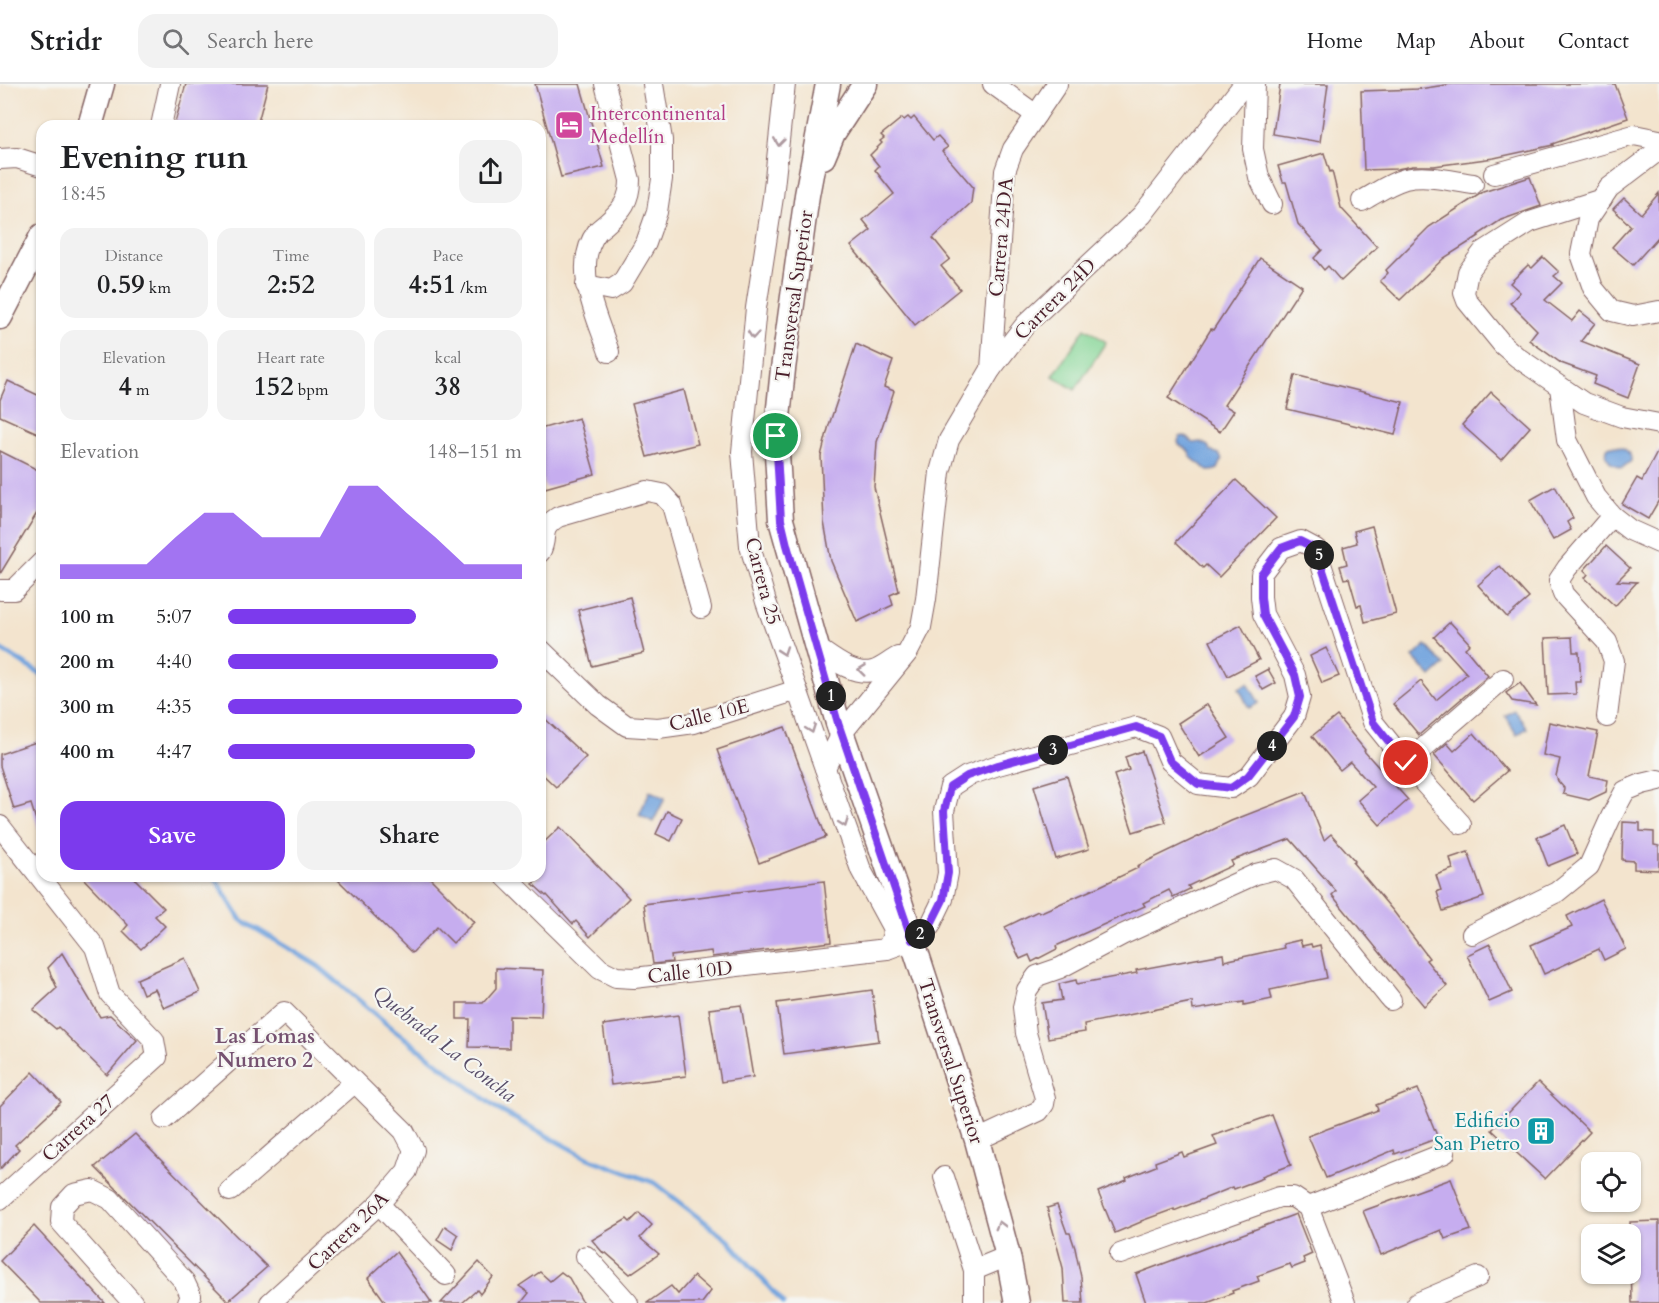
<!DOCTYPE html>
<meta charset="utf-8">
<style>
:root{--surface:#fff;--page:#f2f2f2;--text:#202124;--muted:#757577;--line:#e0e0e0;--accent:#7c3aed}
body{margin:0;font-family:Cardo,serif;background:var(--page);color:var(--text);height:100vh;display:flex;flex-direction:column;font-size:22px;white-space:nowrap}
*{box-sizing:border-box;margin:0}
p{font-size:20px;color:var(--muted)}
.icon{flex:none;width:33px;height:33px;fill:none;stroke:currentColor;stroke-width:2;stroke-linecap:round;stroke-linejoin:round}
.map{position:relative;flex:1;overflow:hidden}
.panel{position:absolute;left:36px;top:36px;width:510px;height:762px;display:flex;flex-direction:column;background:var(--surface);border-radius:18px;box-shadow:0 2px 4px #0004}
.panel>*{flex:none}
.tools{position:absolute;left:1581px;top:1068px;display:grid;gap:12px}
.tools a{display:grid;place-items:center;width:60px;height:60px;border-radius:12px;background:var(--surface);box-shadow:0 2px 4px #0004;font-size:30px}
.pin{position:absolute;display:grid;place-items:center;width:51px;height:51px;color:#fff;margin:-26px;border:3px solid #fff;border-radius:50%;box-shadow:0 2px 6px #0007}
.km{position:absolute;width:30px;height:30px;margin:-15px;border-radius:50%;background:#222;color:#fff;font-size:16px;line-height:30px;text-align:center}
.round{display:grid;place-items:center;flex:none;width:63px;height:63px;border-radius:18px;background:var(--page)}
.headline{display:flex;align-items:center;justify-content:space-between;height:102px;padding:0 24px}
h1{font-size:33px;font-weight:700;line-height:45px}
.stats{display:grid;grid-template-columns:repeat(3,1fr);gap:9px;height:102px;padding:6px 24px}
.stats div{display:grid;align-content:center;border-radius:15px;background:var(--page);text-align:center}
.stats b{font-size:26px;font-weight:700}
.stats small{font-size:16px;font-weight:400}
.stats p{font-size:16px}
.chart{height:168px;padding:12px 24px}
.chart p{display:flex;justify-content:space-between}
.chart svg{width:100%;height:108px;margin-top:6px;fill:var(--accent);opacity:.7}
.primary-button{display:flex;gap:12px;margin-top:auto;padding:12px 24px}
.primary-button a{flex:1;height:69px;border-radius:18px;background:var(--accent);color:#fff;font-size:24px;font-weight:700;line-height:69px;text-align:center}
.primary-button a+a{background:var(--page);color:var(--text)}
ul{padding:0 24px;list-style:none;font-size:20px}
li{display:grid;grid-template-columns:96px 72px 1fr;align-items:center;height:45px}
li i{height:15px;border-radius:8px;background:var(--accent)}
header{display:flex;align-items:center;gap:36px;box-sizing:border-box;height:84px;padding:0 30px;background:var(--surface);border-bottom:2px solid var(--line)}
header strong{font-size:28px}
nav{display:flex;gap:33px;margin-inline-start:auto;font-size:21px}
.search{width:420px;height:54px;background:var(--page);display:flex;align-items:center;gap:15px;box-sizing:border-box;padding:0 21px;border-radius:18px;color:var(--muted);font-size:22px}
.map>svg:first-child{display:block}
.green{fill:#85d696;stroke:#687a60;stroke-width:1.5}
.water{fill:#74a5de;stroke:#5f6284;stroke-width:1.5}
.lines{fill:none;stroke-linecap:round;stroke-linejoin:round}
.stream{stroke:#74a5de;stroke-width:5}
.building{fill:#c6adef}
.minor-casing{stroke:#856464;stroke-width:22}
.major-casing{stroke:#856464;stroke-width:27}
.minor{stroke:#fff;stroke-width:20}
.major{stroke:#fff;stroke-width:24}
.oneway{stroke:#ae9aa0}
.route-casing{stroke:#fff;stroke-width:12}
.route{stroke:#7c3aed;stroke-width:8}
.labels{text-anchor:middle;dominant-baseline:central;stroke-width:4.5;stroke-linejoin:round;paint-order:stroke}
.hotel-label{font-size:20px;fill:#b23c85;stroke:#f6f6f2;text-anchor:start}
.street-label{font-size:20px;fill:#4a1f2b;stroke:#f6f6f2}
.culture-label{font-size:20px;fill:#0d838f;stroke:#f6f6f2;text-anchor:end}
.neighbourhood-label{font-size:21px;font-weight:bold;fill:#755170;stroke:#f6f6f2}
.water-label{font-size:21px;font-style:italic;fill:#594e6a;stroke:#f6f6f2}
</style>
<header>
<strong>Stridr</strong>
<div class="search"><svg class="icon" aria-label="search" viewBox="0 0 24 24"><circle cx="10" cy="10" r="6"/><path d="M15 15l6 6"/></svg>Search here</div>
<nav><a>Home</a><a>Map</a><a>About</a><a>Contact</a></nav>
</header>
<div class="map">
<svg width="1659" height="1219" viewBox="0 0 1659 1219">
<rect width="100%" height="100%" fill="#f6f6f2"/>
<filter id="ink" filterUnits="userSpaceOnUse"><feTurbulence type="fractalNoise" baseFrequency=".0167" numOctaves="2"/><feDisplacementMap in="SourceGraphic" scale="12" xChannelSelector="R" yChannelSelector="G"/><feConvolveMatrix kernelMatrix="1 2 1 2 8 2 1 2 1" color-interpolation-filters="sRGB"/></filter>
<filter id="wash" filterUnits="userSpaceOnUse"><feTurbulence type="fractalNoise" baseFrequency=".008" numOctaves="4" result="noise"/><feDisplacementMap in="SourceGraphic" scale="24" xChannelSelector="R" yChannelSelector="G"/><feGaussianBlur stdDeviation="1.35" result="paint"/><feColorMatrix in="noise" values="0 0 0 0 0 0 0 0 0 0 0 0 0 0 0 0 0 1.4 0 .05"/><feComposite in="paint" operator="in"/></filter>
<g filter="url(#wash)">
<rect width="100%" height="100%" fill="#f3e4ce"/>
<path class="green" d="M1085 244 1106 258 1075 306 1053 292Z"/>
<g class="water">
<path d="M1183 352 1188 354 1193 359 1201 358 1208 362 1211 367 1219 370 1222 376 1218 385C1208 389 1208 387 1201 381 1194 375 1191 376 1189 367L1179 361 1178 357 1180 353Z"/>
<path d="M1611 362C1620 362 1632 366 1631 377L1622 384 1611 379 1606 372 1607 364Z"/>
<path d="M1426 561 1444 581 1431 593 1413 573Z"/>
<path d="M1248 599 1259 619 1249 624 1239 604Z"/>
<path d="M1514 626 1527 644 1517 651 1505 632Z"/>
<path d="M650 707 665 714 653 738 639 731Z"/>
</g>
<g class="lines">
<g class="stream">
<path d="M0 565 42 591"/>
<path d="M214 792 240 835 318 882 393 945 499 1026 588 1074 655 1099 728 1156 783 1219"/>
</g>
</g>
<g id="blocks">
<g class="building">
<path d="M186 0H268L257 42H174Z"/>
<path d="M535 0H580L604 83 561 93Z"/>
<path d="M1280 0H1328L1320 58 1273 50Z"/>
<path d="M1452 0H1615L1628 34 1552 60 1553 61 1494 74 1434 82H1413L1397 85 1364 86 1361 7 1419 5Z"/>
<path d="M908 33 911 36 914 33 933 56 938 52 948 63 942 67 973 103 971 119 933 154 950 175 941 182 960 205 915 241 851 162 871 146 863 136 894 110 875 86 879 82 870 71 882 59 880 57 884 54 881 51 902 34 904 36Z"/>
<path d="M1324 69 1330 88 1332 87 1341 124 1377 163 1341 197 1328 182 1324 186 1314 174 1322 166 1298 140 1286 98H1283L1278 82Z"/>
<path d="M1530 93 1541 122 1501 136 1478 151 1479 152 1444 174 1400 216 1380 197 1388 189 1386 186 1429 143 1483 108Z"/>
<path d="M1659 109V152L1633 181 1612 163 1631 142 1613 125 1624 114 1641 130Z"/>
<path d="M1543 173 1559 188 1554 192 1562 199 1545 216 1572 237 1580 227 1595 239 1581 257 1640 280 1628 314 1593 300 1596 292 1561 279 1529 256 1537 246 1510 219 1520 208 1510 199 1528 181 1532 184Z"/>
<path d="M1260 174 1302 202 1224 321 1234 327 1220 348 1168 314 1211 245 1213 246Z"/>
<path d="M856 260 893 277 884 303 894 307 877 358 874 403 899 507 890 511 893 521 857 538 831 477 824 438 821 372 829 341Z"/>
<path d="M1295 291 1403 318 1395 351 1287 325Z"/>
<path d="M8 297 42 313V351L0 332V316Z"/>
<path d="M684 306 698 360 647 373 632 320Z"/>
<path d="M1491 308 1530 343 1501 376 1462 341Z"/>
<path d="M579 334 595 390 545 404 540 388V345Z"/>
<path d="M1659 365V416L1648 435 1622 420 1637 394 1642 397Z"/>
<path d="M0 367 42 388V432L37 429 0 490Z"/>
<path d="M1236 396 1276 434 1219 493 1206 481 1203 484 1176 458Z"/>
<path d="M1555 402 1573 434 1567 438 1571 446 1553 456 1530 416Z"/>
<path d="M1372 442 1396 530 1365 538 1361 521 1357 522 1349 494 1344 495 1340 482 1347 480 1343 463 1357 459 1354 447Z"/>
<path d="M1606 462 1630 484 1617 497 1637 498 1615 522 1585 494 1588 490 1584 486Z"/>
<path d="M1500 482 1529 514 1507 533 1478 501Z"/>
<path d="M630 513 644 569 592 582 578 526Z"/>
<path d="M1450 538 1470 560 1465 564 1488 592 1419 651 1393 620 1421 597 1436 616 1467 590 1434 553Z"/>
<path d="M1241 541 1259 576 1228 592 1210 557Z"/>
<path d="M1572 553 1573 568H1579L1581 598H1575L1576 610 1548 611 1545 554Z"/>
<path d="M1326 564 1339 592 1322 599 1310 572Z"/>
<path d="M1268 585 1276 599 1263 606 1255 592Z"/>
<path d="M1520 599 1536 621 1512 617 1506 609Z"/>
<path d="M1207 620 1229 654 1199 673 1178 639Z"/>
<path d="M540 630 586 673 556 703 540 688Z"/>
<path d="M1337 632 1365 666 1364 667 1408 716 1380 741 1358 716 1373 703 1350 678 1340 686 1312 652Z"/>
<path d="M1549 638 1598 648 1589 692 1608 696 1606 708 1589 716 1563 710 1564 704 1558 697 1556 692 1560 675 1543 671Z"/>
<path d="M785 643 826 753 759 779 717 666Z"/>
<path d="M1474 649 1507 687 1473 716 1434 671 1447 659 1454 667Z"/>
<path d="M42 656V746H39L31 720 14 725 0 682V670Z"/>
<path d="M1142 667 1166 738 1133 748 1114 691 1129 686 1125 673Z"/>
<path d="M1067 692 1089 765 1056 775 1034 702Z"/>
<path d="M1305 708 1324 756 1331 750 1355 777 1353 779 1394 828 1429 874 1426 876 1447 902 1424 922 1386 876 1356 839H1355L1332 811 1336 807 1290 755 1231 777 1233 781 1188 802 1190 805 1173 813 1169 806 1143 819 1145 822 1056 862 1057 865 1032 878 1029 871 1020 875 1005 843 1038 827 1039 829 1096 804 1138 784 1137 782 1231 737Z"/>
<path d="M667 727 682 734 671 757 656 750Z"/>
<path d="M1623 738 1640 739V747L1654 748V761L1659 762V786L1634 785V777L1622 776Z"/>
<path d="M1565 741 1577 770 1548 782 1537 753Z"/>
<path d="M560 743 629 814 590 853 576 837 573 840 547 811 546 812 533 800 540 792V762Z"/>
<path d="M1468 768 1484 813 1443 827 1437 808 1441 806 1436 791 1453 785 1450 774Z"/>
<path d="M81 792H132L164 824 155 832 165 842 141 865 123 847 128 841Z"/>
<path d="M334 792H428L474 838 453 859 437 843 412 869Z"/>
<path d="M824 797 831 858 712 873 711 867 671 872 672 878 653 880 644 820Z"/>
<path d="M1601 815 1626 865 1604 876 1599 865 1544 890 1531 861 1572 843 1567 832Z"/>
<path d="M1300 856 1302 862 1311 860 1312 863 1320 861 1327 894 1270 906 1272 915 1244 921V918L1193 926 1192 918 1084 940 1085 948 1048 954 1042 919 1062 916 1059 900 1076 896 1077 900 1137 889 1136 886 1223 870 1224 877 1284 864 1283 860Z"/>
<path d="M1490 860 1512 908 1489 918 1467 871Z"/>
<path d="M62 869 100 933 110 931 137 956 107 991 58 943 56 945 33 926 57 904 48 884Z"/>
<path d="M185 874 200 908 164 924 155 905 143 910 137 895Z"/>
<path d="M496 884 543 886 541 933 509 932V964L469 963 470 935H457V919H483L496 904Z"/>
<path d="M872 906 879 957 784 970 777 919Z"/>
<path d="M741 921 753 993 721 998 709 925Z"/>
<path d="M678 931 686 992 611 1001 603 941Z"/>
<path d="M33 988 61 1018 15 1061 19 1065 0 1085V1022Z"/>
<path d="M1538 998 1590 1048 1545 1095 1492 1046Z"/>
<path d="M1418 1005 1438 1054 1395 1070 1394 1066 1326 1094 1308 1052 1378 1026 1376 1021Z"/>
<path d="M1272 1031 1291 1081 1262 1092 1263 1094 1234 1105 1233 1103 1174 1127V1125L1141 1137V1138L1115 1149 1098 1108 1127 1096 1126 1094 1156 1082 1155 1078 1182 1068 1184 1073 1217 1061 1213 1052Z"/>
<path d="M135 1050 267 1183 228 1217 95 1083Z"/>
<path d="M1451 1095 1471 1146 1445 1155 1441 1146 1381 1171 1363 1127Z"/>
<path d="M1057 1121 1067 1149H1070L1075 1164 1081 1193 1083 1219H1065L1063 1184 1047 1124Z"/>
<path d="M639 1129 652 1141 640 1154 659 1170 630 1190 606 1169 604 1170 592 1156 627 1135 630 1138Z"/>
<path d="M1296 1130 1312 1170 1303 1174 1305 1179 1292 1184 1290 1180 1257 1192 1259 1197 1232 1207 1233 1209 1207 1219H1146L1136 1190Z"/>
<path d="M1659 1137V1219H1632L1630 1138Z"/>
<path d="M34 1142 105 1219H41L0 1177Z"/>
<path d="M445 1142 458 1151 452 1166 437 1156Z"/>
<path d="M396 1168 432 1219H386L368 1194Z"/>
<path d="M479 1178 493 1193 480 1210 477 1206 462 1219H441Z"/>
<path d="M540 1188 550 1197 561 1188 569 1194 583 1219H521L529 1209 519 1202Z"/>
<path d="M694 1192 711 1207 702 1219H647L671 1202 678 1210Z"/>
</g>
</g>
</g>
<g filter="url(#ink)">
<use href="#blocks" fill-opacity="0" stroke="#856464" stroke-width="1.5"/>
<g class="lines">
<g class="minor-casing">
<g id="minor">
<path d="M605 0 630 96C630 116 622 126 607 139 604 142 599 145 597 148 571 182 597 233 609 268"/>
<path d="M785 0 773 113 756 224 742 368 750 462 766 518 861 786 892 843 893 851 887 865"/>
<path d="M993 0 1036 31"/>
<path d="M1255 0 1253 65 1259 93 1272 120"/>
<path d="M161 42 170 0"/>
<path d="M1659 66 1609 104 1588 135 1581 170 1593 204 1612 227 1633 232 1659 227"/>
<path d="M0 75 17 74 42 82"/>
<path d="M1494 90 1634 51 1659 56"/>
<path d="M1602 115 1530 138 1483 168 1468 188 1464 209 1467 217 1503 261 1517 273 1584 319 1622 333 1659 340"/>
<path d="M1362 117C1376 109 1390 99 1405 95 1427 90 1452 97 1473 100"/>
<path d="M586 201 611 206 622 199 646 159 657 128 662 95V56L653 0"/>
<path d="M991 285 1005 87 1013 65 1057 0"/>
<path d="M1560 303 1567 356 1596 413 1612 432 1630 446 1659 459"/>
<path d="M540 468C549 452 537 446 558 433L647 407 662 410 672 421 701 524"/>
<path d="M0 506H14L42 478"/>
<path d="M817 564C832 574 853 592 873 587 881 585 890 577 898 573"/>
<path d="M540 565 598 621 627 642 658 644 694 639 797 606"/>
<path d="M1607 633 1614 577 1607 558 1563 510 1559 496 1567 484 1612 432"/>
<path d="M1406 679 1503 595"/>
<path d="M825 684 842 649 908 568 921 543 926 515 940 388 949 356 991 285 1026 240 1142 131 1244 0"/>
<path d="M0 742 95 863 110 910 154 956 157 973 0 1115"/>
<path d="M505 792 600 885 616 893 634 894 887 865 912 856 930 842 943 815 948 789 944 727 950 703 967 692 998 681 1136 643 1159 652 1170 677 1198 700 1231 704 1249 692 1294 633 1300 613 1295 591 1263 530 1261 513V490L1281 464 1301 457 1316 465 1373 638 1406 679 1461 740"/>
<path d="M1472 850 1557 808 1589 782 1611 733 1625 707 1642 700 1659 696"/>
<path d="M164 1035 284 928 404 1047 414 1066 407 1087 379 1120 270 1219"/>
<path d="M977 1056 1039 1027 1044 1020 1045 1014 1026 949 1023 923 1027 906 1037 892 1060 884 1122 851 1256 790 1276 785 1294 795 1391 916"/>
<path d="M944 1093 974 1186"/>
<path d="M230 1107 354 999"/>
<path d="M379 1120 446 1191"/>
<path d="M1308 1123 1445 1069"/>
<path d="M1120 1170 1279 1113H1293L1308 1123 1345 1219"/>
<path d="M586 1172 628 1219"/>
<path d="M133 1219 61 1138 62 1123 74 1110 92 1106 110 1115 184 1197 191 1212 188 1219"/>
<path d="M974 1219V1186L1008 1172"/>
<path d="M1417 1219 1478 1193"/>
</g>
</g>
<g class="major-casing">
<g id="major">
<path d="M828 0 807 111 783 285 776 353 781 436 838 639 898 812 977 1056 1008 1172 1017 1219"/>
<path d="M90 42 102 0"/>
<path d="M823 73 833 49 865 0"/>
<path d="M0 233 42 152"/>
</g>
</g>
<use href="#minor" class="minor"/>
<use href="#major" class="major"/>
</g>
<defs><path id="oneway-chevron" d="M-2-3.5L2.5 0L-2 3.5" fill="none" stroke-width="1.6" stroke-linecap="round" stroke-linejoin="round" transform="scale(1.5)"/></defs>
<g class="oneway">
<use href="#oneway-chevron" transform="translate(779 58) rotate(97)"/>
<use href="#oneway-chevron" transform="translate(753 251) rotate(95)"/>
<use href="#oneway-chevron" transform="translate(783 567) rotate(71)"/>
<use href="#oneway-chevron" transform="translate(862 586) rotate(-173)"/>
<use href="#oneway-chevron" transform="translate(811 645) rotate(70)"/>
<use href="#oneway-chevron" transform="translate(844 739) rotate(70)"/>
<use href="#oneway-chevron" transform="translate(1000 1141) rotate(-105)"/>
</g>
</g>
<g class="lines" filter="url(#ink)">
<g class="route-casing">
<path id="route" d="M776 352 781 436 787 461 838 639 912 856 930 842 943 816 948 789 944 727 950 703 967 692 998 681 1136 643 1159 652 1170 677 1198 700 1231 704 1248 692 1294 633 1300 613 1295 591 1263 531 1261 513V490L1281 464 1300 457 1316 465 1373 638 1406 679"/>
</g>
<use href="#route" class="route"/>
</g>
<defs>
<g id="hotel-square" transform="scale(1.5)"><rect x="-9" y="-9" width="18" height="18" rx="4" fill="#d1479c" stroke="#f6f6f2"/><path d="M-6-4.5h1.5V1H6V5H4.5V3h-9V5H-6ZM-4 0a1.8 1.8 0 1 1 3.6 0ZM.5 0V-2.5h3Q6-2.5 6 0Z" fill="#fff"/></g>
<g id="building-square" transform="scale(1.5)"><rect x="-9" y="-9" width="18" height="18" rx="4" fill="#0f9aa8" stroke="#f6f6f2"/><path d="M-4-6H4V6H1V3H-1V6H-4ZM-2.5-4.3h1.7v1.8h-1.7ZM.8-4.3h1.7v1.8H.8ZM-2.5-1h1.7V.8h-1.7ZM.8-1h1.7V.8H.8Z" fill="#fff"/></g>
</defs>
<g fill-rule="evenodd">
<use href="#hotel-square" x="569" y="41"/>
<use href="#building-square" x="1541" y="1047"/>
</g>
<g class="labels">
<g class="hotel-label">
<text x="590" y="29">Intercontinental<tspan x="590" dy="23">Medellín</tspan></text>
</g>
<g class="street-label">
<text transform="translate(1001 153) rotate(-85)">Carrera 24DA</text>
<text transform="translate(794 212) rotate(-82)">Transversal Superior</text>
<text transform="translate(1055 215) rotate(-45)">Carrera 24D</text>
<text transform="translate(763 497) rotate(75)">Carrera 25</text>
<text transform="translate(709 631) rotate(-14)">Calle 10E</text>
<text transform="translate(690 888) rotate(-6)">Calle 10D</text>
<text transform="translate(951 977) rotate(72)">Transversal Superior</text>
<text transform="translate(78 1044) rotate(-42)">Carrera 27</text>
<text transform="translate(348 1147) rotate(-44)">Carrera 26A</text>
</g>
<g class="culture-label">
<text x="1520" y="1036">Edificio<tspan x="1520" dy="23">San Pietro</tspan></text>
</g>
<g class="neighbourhood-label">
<text x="265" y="952">Las Lomas<tspan x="265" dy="24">Numero 2</tspan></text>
</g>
<g class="water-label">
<text transform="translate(444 960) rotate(38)">Quebrada La Concha</text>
</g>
</g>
</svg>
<div class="tools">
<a><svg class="icon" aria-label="locate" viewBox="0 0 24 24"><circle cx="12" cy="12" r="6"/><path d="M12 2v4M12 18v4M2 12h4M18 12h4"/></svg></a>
<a><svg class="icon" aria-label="layers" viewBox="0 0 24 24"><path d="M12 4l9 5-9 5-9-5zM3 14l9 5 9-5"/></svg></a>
</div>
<div class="pin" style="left:776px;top:352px;background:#1e9e55"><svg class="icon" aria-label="arrive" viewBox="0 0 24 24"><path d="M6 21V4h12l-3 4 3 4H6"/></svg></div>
<div class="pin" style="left:1406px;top:679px;background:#d93025"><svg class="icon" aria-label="check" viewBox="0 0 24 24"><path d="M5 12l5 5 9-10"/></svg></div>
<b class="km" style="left:831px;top:612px">1</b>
<b class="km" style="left:920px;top:850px">2</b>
<b class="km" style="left:1053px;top:666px">3</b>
<b class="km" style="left:1272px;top:662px">4</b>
<b class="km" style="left:1319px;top:471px">5</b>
<section class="panel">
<div class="headline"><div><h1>Evening run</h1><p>18:45</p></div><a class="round"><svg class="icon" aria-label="share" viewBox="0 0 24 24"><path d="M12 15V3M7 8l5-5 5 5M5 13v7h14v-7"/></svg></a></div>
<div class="stats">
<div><p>Distance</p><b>0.59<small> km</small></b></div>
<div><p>Time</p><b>2:52</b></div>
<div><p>Pace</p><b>4:51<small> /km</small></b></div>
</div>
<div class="stats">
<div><p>Elevation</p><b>4<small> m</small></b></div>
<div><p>Heart rate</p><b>152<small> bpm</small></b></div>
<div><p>kcal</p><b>38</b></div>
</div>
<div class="chart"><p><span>Elevation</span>148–151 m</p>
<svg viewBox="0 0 160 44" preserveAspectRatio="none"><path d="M0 44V38L10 38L20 38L30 38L40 27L50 17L60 17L70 27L80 27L90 27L100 6L110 6L120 17L130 27L140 38L150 38L160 38V44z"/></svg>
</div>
<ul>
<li><b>100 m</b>5:07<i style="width:64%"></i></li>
<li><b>200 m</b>4:40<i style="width:92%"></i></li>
<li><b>300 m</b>4:35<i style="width:100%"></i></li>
<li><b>400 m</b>4:47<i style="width:84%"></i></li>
</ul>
<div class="primary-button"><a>Save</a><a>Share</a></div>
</section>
</div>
